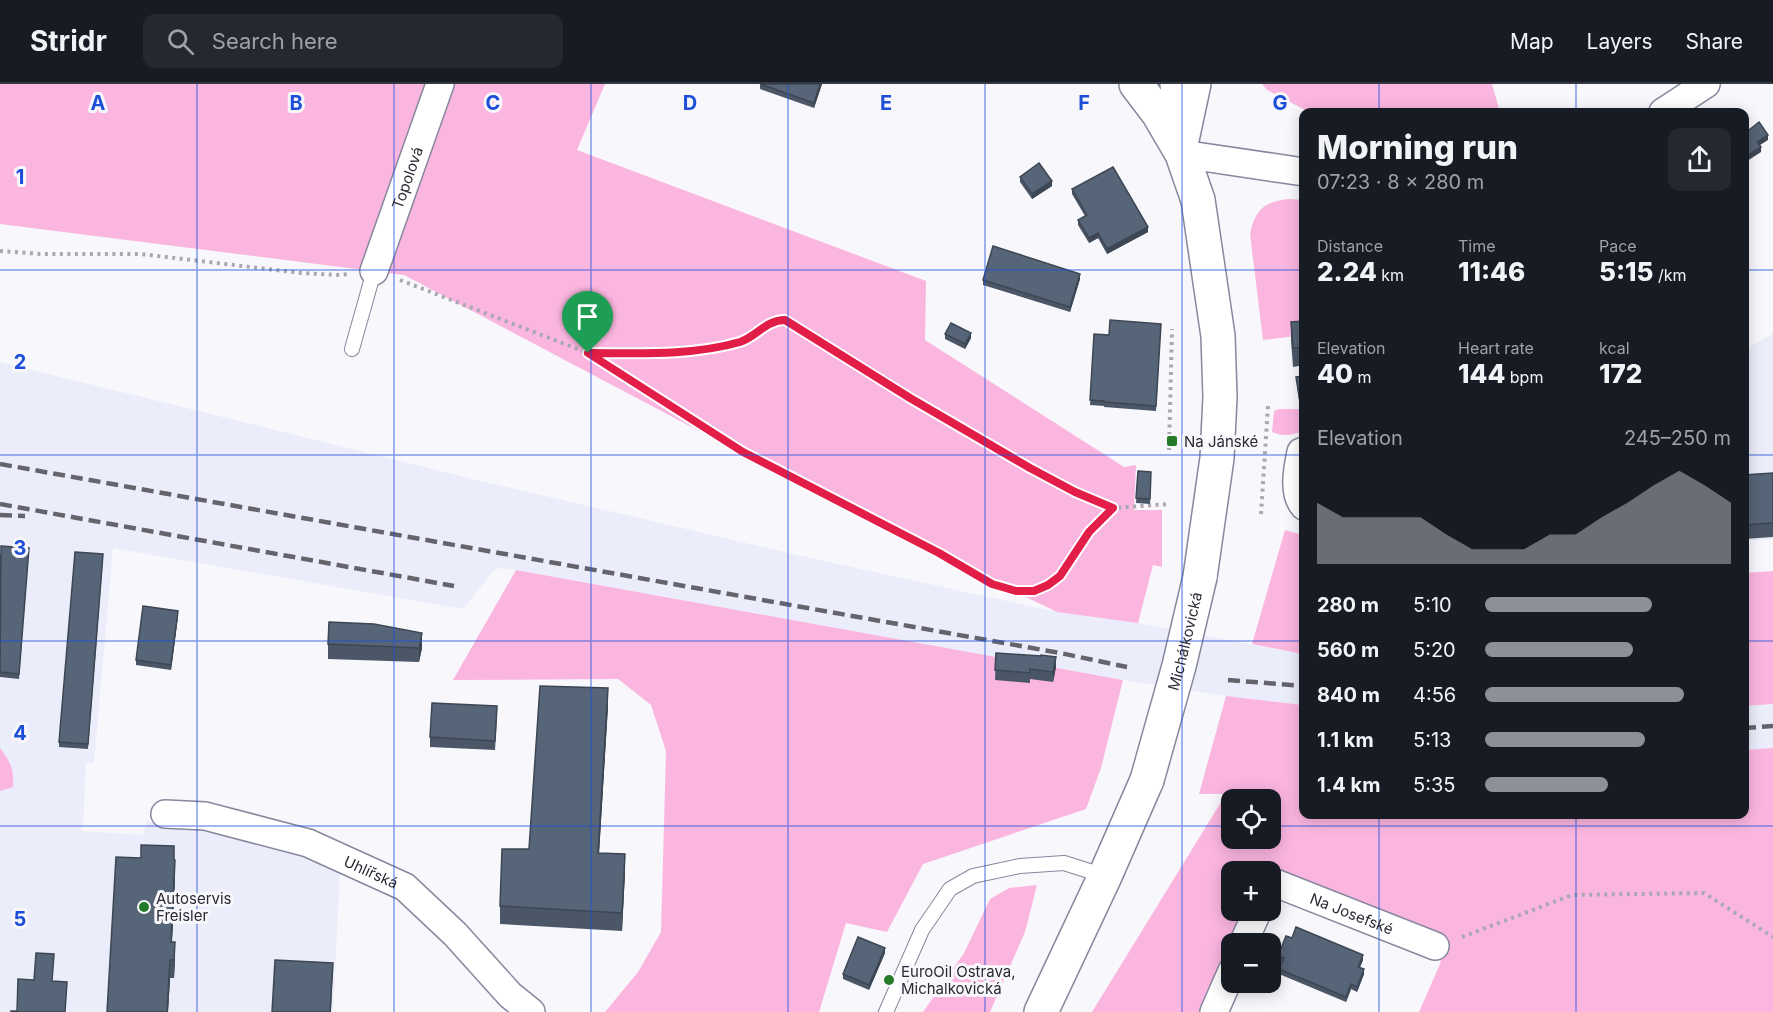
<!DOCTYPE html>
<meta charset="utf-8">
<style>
:root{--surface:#171b24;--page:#242831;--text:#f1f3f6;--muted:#9ea1a6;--line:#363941;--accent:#8c9099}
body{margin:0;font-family:Inter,sans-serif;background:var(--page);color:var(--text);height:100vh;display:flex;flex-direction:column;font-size:22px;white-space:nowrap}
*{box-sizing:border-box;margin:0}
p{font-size:20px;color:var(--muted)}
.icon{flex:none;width:33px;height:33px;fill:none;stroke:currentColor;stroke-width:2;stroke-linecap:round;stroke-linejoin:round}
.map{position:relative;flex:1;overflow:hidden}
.panel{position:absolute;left:1299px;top:24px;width:450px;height:711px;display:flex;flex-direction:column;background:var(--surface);border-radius:12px;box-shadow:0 3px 15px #0003}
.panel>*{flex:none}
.controls{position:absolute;left:1221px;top:705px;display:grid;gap:12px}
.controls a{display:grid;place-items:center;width:60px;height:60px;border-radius:12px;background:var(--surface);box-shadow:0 3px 15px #0003;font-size:30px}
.pin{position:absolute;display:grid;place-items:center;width:51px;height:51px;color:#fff;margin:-62px -26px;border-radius:50% 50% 50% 0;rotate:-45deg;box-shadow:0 0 6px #0007}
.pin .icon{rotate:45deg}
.round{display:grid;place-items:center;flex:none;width:63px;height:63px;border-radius:12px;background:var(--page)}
.headline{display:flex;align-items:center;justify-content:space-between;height:102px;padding:0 18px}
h1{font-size:33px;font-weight:800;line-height:45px}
.stats{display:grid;grid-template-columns:repeat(3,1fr);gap:9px;height:102px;padding:6px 18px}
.stats div{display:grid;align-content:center}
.stats b{font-size:26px;font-weight:800}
.stats small{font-size:16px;font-weight:400}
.stats p{font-size:16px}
.chart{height:168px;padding:12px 18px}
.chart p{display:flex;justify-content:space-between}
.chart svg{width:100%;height:108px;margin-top:6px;fill:var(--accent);opacity:.7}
ul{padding:0 18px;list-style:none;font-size:20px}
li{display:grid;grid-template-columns:96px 72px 1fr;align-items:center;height:45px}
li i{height:15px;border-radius:8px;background:var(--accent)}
header{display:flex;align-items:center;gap:36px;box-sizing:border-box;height:84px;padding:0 30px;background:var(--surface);border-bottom:2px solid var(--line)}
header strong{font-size:28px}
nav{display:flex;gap:33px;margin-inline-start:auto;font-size:21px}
.search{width:420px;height:54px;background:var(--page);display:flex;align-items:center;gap:15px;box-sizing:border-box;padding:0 21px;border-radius:12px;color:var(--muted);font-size:22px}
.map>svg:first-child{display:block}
.built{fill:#ecedfa}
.green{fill:#fbb6e0;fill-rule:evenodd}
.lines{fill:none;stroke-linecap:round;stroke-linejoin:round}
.service-casing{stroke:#87879e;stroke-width:16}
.minor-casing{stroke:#87879e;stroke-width:30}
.tertiary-casing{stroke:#87879e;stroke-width:36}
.path{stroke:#a8a8af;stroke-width:4;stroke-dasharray:3 4.5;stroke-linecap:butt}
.service{stroke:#fff;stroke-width:14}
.minor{stroke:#fff;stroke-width:27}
.tertiary{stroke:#fff;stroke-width:33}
.rail{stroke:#65646d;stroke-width:4.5;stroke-dasharray:12 6;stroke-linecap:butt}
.tertiary-bridge-casing{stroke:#87879e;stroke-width:36;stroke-linecap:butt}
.tertiary-bridge{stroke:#fff;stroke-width:33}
.wall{fill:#4b5767}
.shaded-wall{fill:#3d4754}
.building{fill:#576578;stroke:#3d4754;stroke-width:1.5}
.route-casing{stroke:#fff;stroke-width:12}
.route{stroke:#e11d48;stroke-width:8}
.grid{fill:none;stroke:#1d4ed8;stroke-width:1.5;stroke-opacity:0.55}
.poi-dot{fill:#247a26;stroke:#f7f7fc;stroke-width:2}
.labels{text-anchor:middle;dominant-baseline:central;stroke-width:6;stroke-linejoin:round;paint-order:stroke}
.street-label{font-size:15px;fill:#2b2a34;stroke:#f7f7fc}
.poi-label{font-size:15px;fill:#2b2a34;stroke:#f7f7fc;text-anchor:start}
.grid-label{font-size:20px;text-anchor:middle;font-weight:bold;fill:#1d4ed8;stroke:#f7f7fc;stroke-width:6;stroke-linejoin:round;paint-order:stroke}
</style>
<header>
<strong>Stridr</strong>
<div class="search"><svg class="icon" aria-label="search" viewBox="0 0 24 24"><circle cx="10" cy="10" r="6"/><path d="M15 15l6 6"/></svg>Search here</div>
<nav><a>Map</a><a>Layers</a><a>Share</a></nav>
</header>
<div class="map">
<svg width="1773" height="928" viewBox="0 0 1773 928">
<rect width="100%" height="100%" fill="#f7f7fc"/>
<g class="built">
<path d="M1773 250V455L1745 457V265Z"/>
<path d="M0 278 477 396 797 471 1057 528 1138 539 1303 570V621L1226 612 1123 596 516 486 496 484 463 525 113 464 94 679H86L84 726 82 747 143 751 147 737 222 749 290 766 340 785 333 928H0Z"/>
<path d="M1773 620V664L1745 666 1744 622Z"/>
</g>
<g class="green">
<path d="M0 0H605L577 66 926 197 925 256 1124 383 1136 381 1134 426H1162V483L1153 481 1138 539 1057 528 879 442 404 191 0 140Z"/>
<path d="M1262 0H1492L1500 28H1309L1267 6Z"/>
<path d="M1290 115 1303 116V251L1263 256 1250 150C1255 125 1265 117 1290 115Z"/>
<path d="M1279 325H1303V347C1293 351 1283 353 1272 348L1274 327Z"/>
<path d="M1285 446 1303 451V570L1252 560Z"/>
<path d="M516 486 1123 596 1101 684 1086 725 923 780 887 848 846 839 819 928H605L638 888 661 848 666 667 651 621 618 595 453 596Z"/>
<path d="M1773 487V620L1745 622V489Z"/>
<path d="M1226 612 1303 621 1304 730H1744L1745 666 1773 664V928H1419L1440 880 1444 858 1262 785 1260 787 1232 788V826L1243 827 1199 928H1092L1226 710H1199ZM1232 716H1270V754H1232Z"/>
<path d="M0 664C11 679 14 685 13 703L0 707Z"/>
<path d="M1037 801 1025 848 990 928H923L964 869 990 815 1009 804Z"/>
</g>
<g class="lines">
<g class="service-casing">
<g id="service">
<path d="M352 265 374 187"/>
<path d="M886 928 922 846 950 805 973 792 1020 782 1064 779 1105 792"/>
</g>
</g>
<g class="minor-casing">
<g id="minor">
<path d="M1174 0 1179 45"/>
<path d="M1663 28 1706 0"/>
<path d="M1182 70 1304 88"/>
<path d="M1182 70 1197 0"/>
<path id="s1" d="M374 187 440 0"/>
<path d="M1304 367 1301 368C1298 383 1292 409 1304 422"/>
<path id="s2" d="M165 730 205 732 308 759 405 803 455 850 510 911 531 928"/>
<path id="s3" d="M1270 797 1435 862"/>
<path d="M1243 860 1258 826"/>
<path d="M1214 928 1232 887"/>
</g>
</g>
<g class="tertiary-casing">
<g id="tertiary">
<path d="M1136 0 1158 29 1182 70 1198 116 1218 252 1220 313 1217 374 1200 493"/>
<path d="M1041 928 1105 792 1147 696"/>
</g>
</g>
<g class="path">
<path d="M0 167 42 170H141L301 189 337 191 349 190"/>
<path d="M400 196 588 269 743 368 939 469 992 500 1016 507H1034L1048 501 1060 492 1089 448 1113 424 1170 420"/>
<path d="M589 269C625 269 660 269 695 265 710 264 727 262 741 257 758 251 770 230 791 238 850 276 910 314 970 349 1018 377 1062 403 1113 424"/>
<path d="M1169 366 1172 245"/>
<path d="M1261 430 1268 322"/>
<path d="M1462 853 1572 811 1704 809 1773 853"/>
</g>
<use href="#service" class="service"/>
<use href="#minor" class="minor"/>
<use href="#tertiary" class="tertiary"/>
<g class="rail">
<path d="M0 380 1060 569 1127 583"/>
<path d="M0 420 454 502"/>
<path d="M0 431 25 432"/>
<path d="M1228 596 1304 602"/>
<path d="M1744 644 1773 642"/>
</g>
<g class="tertiary-bridge-casing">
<g id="tertiary-bridge">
<path id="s4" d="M1147 696 1179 582 1200 493"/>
</g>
</g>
<use href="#tertiary-bridge" class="tertiary-bridge"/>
</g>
<g class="wall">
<path d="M760 0H822L814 24 760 5Z"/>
<path d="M1020 93 1052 102 1032 115 1020 98Z"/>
<path d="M1072 105 1148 148 1107 170 1098 154 1089 159 1078 141V136L1085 132 1072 110Z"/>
<path d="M1080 195 1070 228 983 201V196Z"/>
<path d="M1304 237V281L1293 283 1291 256V238Z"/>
<path d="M1161 240 1156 327 1104 323V322L1090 321 1094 250 1109 251Z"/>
<path d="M945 250 971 254 965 265 945 255Z"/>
<path d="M1304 292V323H1300L1296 293Z"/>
<path d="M1138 387 1151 388 1150 420 1136 419Z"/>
<path d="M1773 389V453L1744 455V391Z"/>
<path d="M29 464 19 595 0 593V470Z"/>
<path d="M103 475 88 665 59 663V658Z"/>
<path d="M178 532 171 586 136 581V576Z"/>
<path d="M328 560 422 564 419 578 328 575Z"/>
<path d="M996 569 1056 583 1053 598 1030 595V599L995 596Z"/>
<path d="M608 622 599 769 625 788 622 847 500 840V822L529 765Z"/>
<path d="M497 632 495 666 430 663V653Z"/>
<path d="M174 775 175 794 172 858 175 876 174 894H170L168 928H107Z"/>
<path d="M1292 854 1363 876 1360 883 1364 890 1357 908 1351 905 1346 918 1279 890V885L1282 878 1278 877V872Z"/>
<path d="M885 869 869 906 843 895V890Z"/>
</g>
<g class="shaded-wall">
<path d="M820 0H822L814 24V19Z"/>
<path d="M1768 51V56L1757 63V58Z"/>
<path d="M1761 63V68L1744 79V74Z"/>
<path d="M1052 97V102L1032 115V110Z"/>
<path d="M1148 143V148L1107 170V165Z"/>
<path d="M1098 149V154L1089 159V154Z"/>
<path d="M1080 190V195L1070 228V223Z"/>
<path d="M971 249V254L965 265V260Z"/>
<path d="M178 527V532L171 586V581Z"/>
<path d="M422 549V564L419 578V564Z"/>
<path d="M1056 573V583L1053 598V588Z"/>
<path d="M608 604V622L598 787V769Z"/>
<path d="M625 770V788L622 847V829Z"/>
<path d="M175 776V794L171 876V858Z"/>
<path d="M175 858V876L174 894V876Z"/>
<path d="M885 864V869L869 906V901Z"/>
<path d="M1363 871V876L1358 888V883Z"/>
<path d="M170 876V894L168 928H167Z"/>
<path d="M333 879 331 928H330Z"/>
<path d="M1364 885V890L1357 908V903Z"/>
<path d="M1351 900V905L1346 918V913Z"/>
</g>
<g class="building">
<path d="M760 0H820L814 19Z"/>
<path d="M1759 38 1768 51 1757 58 1761 63 1744 74V40L1749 46Z"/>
<path d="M1039 79 1052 97 1032 110 1020 93Z"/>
<path d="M1113 83 1148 143 1107 165 1098 149 1089 154 1078 136 1087 131 1072 105Z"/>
<path d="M993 162 1080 190 1070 223 983 196Z"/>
<path d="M1110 236 1161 240 1156 322 1104 318V317L1090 316 1094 250 1109 251Z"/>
<path d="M1304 237V263L1293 264 1291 238Z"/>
<path d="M951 239 971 249 965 260 945 250Z"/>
<path d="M1304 292V318H1300L1296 293Z"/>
<path d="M1138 387 1151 388 1150 415 1136 414Z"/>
<path d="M1773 389V439L1744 441V391Z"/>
<path d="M1 462 29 464 19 590 0 588Z"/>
<path d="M75 468 103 470 88 660 59 658Z"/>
<path d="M143 522 178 527 171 581 136 576Z"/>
<path d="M329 538 374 540 422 549 419 564 328 560Z"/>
<path d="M996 569 1041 572V571L1056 573 1053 588 1030 585V589L995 586Z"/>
<path d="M540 602 608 604 598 769 625 770 622 829 500 822 502 765H529Z"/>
<path d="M432 619 497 622 495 657 430 653Z"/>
<path d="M141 761 174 762V775L175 776 171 858H175L174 876H170L167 928H107L116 773 141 774Z"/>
<path d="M1296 843 1363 871 1358 883 1364 885 1357 903 1351 900 1346 913 1279 885 1284 874 1278 872 1286 852 1292 854Z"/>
<path d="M858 853 885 864 869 901 843 890Z"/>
<path d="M36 869 54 870 52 897 67 898 65 928H11V927H17L18 895 34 896Z"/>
<path d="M275 876 333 879 330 928H272Z"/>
</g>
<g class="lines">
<g class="route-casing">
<path id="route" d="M785 236 910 314 1030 384 1075 408 1113 424 1089 448 1060 492 1048 501 1034 507H1016L992 500 939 469 743 368 588 269C638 269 691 272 740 258 756 253 766 236 785 236Z"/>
</g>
<use href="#route" class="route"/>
</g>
<path class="grid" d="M197 0V928M394 0V928M591 0V928M788 0V928M985 0V928M1182 0V928M1379 0V28M1576 0V28M0 186H1304M1744 186H1773M0 371H1304M1744 371H1773M0 557H1304M1744 557H1773M1379 730V928M1576 730V928M0 742H1232M1270 742H1773"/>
<g class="poi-dot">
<rect x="1166" y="351" width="12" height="12" rx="3"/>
<circle cx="144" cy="823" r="6"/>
<circle cx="889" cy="896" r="6"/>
</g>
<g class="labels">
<g class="street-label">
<text stroke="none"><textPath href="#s1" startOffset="99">Topolová</textPath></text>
<text stroke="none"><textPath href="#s4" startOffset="144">Michálkovická</textPath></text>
<text stroke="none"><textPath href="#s2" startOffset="216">Uhlířská</textPath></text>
<text stroke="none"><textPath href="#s3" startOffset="88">Na Josefské</textPath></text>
</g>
<g class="poi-label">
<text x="1184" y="357">Na Jánské</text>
<text x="156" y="814">Autoservis<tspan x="156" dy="17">Freisler</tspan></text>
<text x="901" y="887">EuroOil Ostrava,<tspan x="901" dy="17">Michalkovická</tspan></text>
</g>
</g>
<g class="grid-label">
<text x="98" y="26">A</text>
<text x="296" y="26">B</text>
<text x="493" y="26">C</text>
<text x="690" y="26">D</text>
<text x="886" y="26">E</text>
<text x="1084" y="26">F</text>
<text x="1280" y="26">G</text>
<text x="20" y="100">1</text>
<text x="20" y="285">2</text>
<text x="20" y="471">3</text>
<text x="20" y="656">4</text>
<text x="20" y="842">5</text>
</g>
</svg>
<div class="controls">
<a><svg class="icon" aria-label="locate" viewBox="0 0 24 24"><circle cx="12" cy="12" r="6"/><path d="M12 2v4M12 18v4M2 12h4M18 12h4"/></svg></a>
<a>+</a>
<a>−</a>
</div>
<div class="pin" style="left:588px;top:269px;background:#1e9e55"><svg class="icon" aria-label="arrive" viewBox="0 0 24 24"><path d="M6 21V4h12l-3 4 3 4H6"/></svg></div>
<section class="panel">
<div class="headline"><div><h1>Morning run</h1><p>07:23 · 8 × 280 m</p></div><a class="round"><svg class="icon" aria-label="share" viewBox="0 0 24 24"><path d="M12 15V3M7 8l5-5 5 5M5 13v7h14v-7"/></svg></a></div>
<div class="stats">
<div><p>Distance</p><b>2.24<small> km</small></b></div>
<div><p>Time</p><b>11:46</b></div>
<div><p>Pace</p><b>5:15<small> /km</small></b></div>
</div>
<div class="stats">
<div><p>Elevation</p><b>40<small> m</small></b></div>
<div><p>Heart rate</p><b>144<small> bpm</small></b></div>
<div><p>kcal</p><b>172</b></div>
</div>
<div class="chart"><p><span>Elevation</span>245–250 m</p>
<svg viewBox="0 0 160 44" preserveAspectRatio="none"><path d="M0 44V19L10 25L20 25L30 25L40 25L50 32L60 38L70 38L80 38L90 32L100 32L110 25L120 19L130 12L140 6L150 12L160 19V44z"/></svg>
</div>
<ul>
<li><b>280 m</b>5:10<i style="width:68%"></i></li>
<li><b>560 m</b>5:20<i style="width:60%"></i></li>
<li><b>840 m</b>4:56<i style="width:81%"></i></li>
<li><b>1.1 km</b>5:13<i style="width:65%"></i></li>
<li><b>1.4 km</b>5:35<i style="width:50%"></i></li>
</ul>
</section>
</div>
